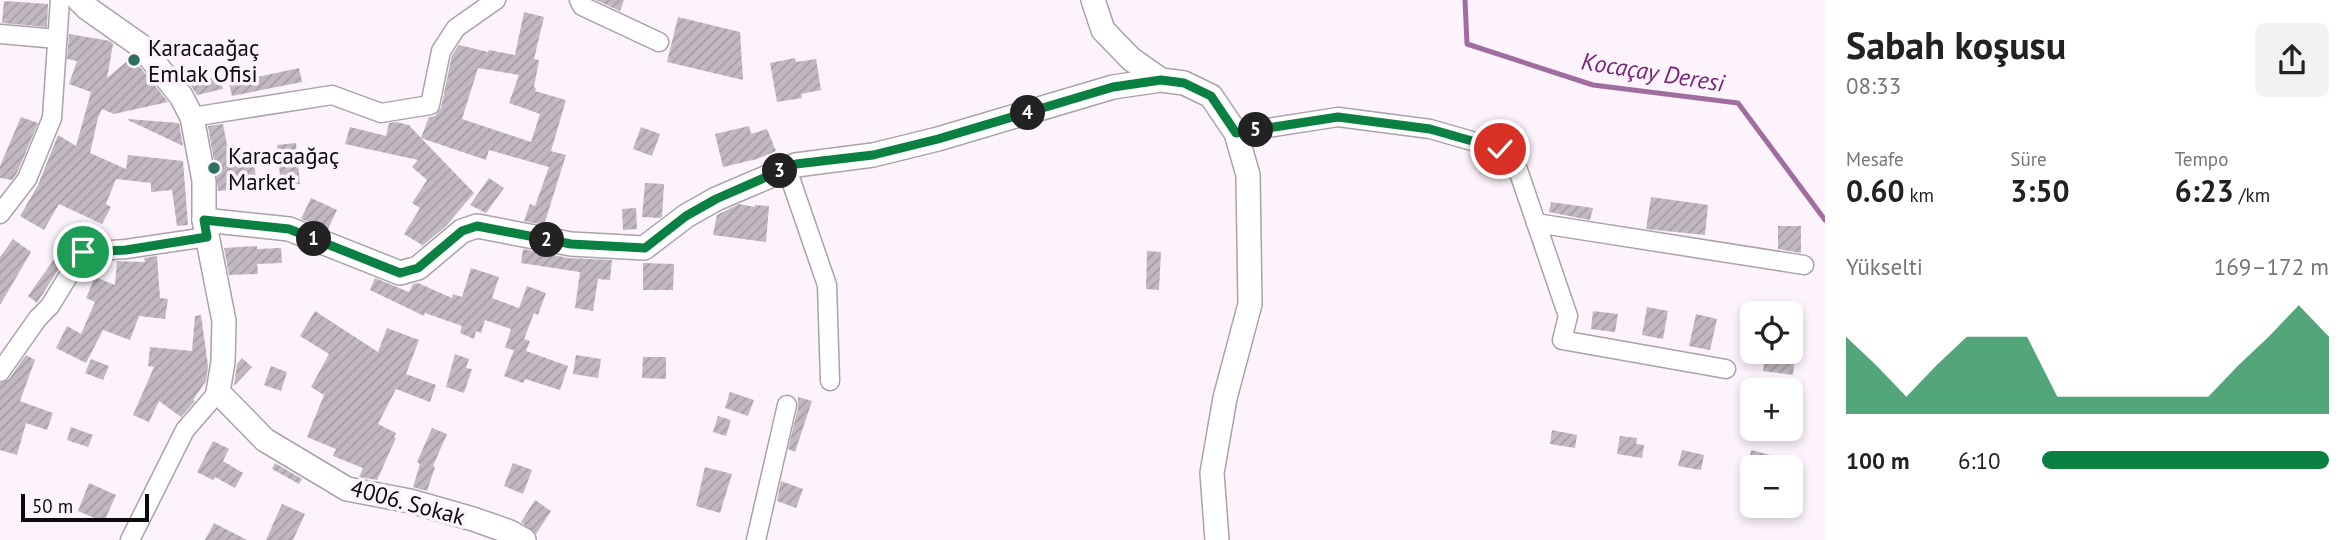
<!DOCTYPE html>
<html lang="tr">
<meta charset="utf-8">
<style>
:root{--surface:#fff;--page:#f2f2f2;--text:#222;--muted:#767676;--accent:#0b8043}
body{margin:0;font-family:"PT Sans",sans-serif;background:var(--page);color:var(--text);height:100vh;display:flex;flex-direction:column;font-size:26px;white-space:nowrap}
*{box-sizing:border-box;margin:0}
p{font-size:23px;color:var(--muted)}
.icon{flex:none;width:38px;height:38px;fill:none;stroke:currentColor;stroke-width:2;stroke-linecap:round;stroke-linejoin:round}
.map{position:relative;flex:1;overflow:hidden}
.side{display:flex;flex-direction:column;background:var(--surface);width:525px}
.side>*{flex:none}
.buttons{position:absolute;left:1740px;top:301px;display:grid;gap:14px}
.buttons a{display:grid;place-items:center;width:63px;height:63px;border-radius:10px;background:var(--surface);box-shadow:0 4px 10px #0003;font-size:35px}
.scale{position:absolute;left:21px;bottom:18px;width:128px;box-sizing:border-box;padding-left:7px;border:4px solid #0d0a0d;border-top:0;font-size:19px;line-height:24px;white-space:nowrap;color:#0d0a0d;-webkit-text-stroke:5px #fdf3fd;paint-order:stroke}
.pin{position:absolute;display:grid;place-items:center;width:60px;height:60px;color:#fff;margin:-30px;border:4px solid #fff;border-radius:50%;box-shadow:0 2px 7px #0007}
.km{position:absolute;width:35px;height:35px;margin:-18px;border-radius:50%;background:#222;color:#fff;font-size:19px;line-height:35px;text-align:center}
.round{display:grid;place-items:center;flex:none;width:74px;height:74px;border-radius:10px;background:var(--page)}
.headline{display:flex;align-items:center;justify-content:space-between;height:119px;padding:0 21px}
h1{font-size:38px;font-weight:600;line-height:52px}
.metrics{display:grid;grid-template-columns:repeat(3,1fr);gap:10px;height:119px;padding:7px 21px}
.metrics div{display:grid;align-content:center}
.metrics b{font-size:30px;font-weight:600}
.metrics small{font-size:19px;font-weight:400}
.metrics p{font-size:19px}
.chart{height:196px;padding:14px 21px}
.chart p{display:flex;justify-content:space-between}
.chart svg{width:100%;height:126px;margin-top:7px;fill:var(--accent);opacity:.7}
ul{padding:0 21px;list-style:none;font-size:23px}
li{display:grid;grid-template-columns:112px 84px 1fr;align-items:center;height:52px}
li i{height:18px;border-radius:9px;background:var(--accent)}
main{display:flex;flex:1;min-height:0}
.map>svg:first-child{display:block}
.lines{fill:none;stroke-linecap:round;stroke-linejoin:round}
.stream{stroke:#a06da0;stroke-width:5}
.building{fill:url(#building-hatch);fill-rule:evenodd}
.minor-casing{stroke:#aba1aa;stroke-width:21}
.tertiary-casing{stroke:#aba1aa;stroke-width:26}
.minor{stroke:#fff;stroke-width:18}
.tertiary{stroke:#fff;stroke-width:23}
.route-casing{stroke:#fff;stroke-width:14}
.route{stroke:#0b8043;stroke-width:9}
.poi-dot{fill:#2d7061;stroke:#fdf3fd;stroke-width:2.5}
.labels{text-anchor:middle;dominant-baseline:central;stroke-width:7;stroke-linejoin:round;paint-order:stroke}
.poi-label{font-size:23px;fill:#0d0a0d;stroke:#fdf3fd;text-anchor:start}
.street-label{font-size:23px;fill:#0d0a0d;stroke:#fdf3fd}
.water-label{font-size:24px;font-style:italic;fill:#77247a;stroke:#fdf3fd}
</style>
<main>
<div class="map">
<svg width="1825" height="540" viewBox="0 0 1825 540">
<defs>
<pattern id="building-hatch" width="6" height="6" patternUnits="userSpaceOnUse" patternTransform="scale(1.75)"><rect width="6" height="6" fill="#c1b8c1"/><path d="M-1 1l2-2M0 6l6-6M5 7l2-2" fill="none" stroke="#a59da5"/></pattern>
</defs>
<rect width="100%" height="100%" fill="#fdf3fd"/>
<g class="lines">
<path class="stream" d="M1465 0 1467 44 1593 85 1738 103 1825 220"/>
</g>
<g class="building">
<path d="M596 0H624L620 11Z"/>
<path d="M4 1 48 4 47 27 2 23Z"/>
<path d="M524 12 544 17 534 59 539 60 534 87 536 88 535 91 566 100 551 151 566 155 544 225 524 221 530 204 535 206 549 167 489 150 486 160 421 138 474 193 446 226 421 247 422 245 404 234 420 208 412 203 427 180 412 167 418 160 345 144 350 127 386 136 389 123 396 122 409 125 421 138 429 117 435 116 441 108 452 55 459 45 488 52 489 50 515 55ZM478 68 519 75 509 103 540 114 531 142 462 119Z"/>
<path d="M678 17 740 32 743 80 667 62Z"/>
<path d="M69 34 110 41 113 44 107 78 132 57 168 102 114 114 102 109 98 118 90 153 126 169 128 155 183 161 188 225 177 226 172 190 151 192V183L116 179 106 204 111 207 102 224 59 204 44 230 20 216 38 185 58 135 76 146 91 92 69 84 77 61 67 59Z"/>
<path d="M795 58 796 62 816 59 821 90 801 94 802 98 777 102 770 63Z"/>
<path d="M299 68 302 82 232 96 229 83Z"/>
<path d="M220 76 223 89 197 95 189 83Z"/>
<path d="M21 117 38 123 17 173 12 180 0 178V166Z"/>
<path d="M128 119 179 123 183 146 128 120Z"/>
<path d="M223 124 228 150 254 149 256 188 218 191 215 164 223 165 214 161 208 126Z"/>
<path d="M749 126 751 134 767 129 776 151 757 159 723 167 715 134Z"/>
<path d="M641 127 660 134 652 156 633 149Z"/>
<path d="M296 143 300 184 281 186 277 145Z"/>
<path d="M489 178 504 188 486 213 470 205Z"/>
<path d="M645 183 664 184 662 217 660 218 642 217Z"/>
<path d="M1651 197 1708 205 1705 235 1646 229Z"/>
<path d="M311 198 337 210 328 229 301 219Z"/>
<path d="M1551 202 1593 208 1590 220 1549 212Z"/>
<path d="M739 204 755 207V205L769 206 766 242 713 235 717 215Z"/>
<path d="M636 208 637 229 623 230 622 209Z"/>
<path d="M1778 226H1801V253L1778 249Z"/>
<path d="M13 239 31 252 0 305V257Z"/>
<path d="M257 246V249L281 248 282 263 257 264 258 274 229 275 224 248Z"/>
<path d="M523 249 568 258 612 260 610 280 598 279 593 311 575 308 580 272 521 263Z"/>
<path d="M60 251 67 256 37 303 28 296Z"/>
<path d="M1147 251 1161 252 1159 290 1146 289Z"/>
<path d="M157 256 160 298 168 299 165 319 139 316 130 340 103 330 86 363 56 348 67 326 81 334 95 302 86 298 95 277 115 285 117 261 145 262 144 258Z"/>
<path d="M643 263 674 264 673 290H643Z"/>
<path d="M471 268 499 277 492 298 519 308 527 286 546 293 538 315 534 313 524 339 530 341 526 351 568 366 560 390 525 379 523 383 504 376 514 350 505 348 511 329 485 320 481 333 476 331 474 339 460 333 462 326 425 313 424 316 370 290 375 278 409 292 413 284 418 283 452 298 453 294 462 297Z"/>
<path d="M1647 307 1668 311 1663 339 1642 335Z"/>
<path d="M315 311 378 352 387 328 419 340 406 374 436 385 430 402 396 389 378 424 396 433 394 437 396 438 377 480 359 477 363 468 333 456 336 449 307 437 324 395 311 387 329 354 300 336Z"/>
<path d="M1593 311 1618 314 1615 332 1591 329Z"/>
<path d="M1696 314 1717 319 1710 350 1689 346Z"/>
<path d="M201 315 208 366 206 381 193 400 195 401 181 417 159 401 149 422 133 415 154 367 148 366 150 347 192 351 195 316Z"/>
<path d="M1766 352 1795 353 1793 375 1763 371Z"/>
<path d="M455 354 469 359 466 368 472 369 464 393 446 387Z"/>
<path d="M26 355 35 360 20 401 53 413 47 430 26 423 17 455 0 450V383L9 379Z"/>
<path d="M576 355 601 359 598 378 573 374Z"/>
<path d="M643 357H666V379L642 378Z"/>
<path d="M242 358 252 367 234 386 237 364Z"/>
<path d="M91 359 109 366 103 380 85 373Z"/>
<path d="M271 366 287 372 281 391 264 385Z"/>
<path d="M730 392 754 400 748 416 725 408Z"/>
<path d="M798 397 812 401 795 452 788 449 798 408Z"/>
<path d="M718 416 731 420 726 436 713 432Z"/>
<path d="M71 427 93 435 88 447 67 440Z"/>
<path d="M432 428 447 434 433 466 435 467 427 491 413 487 420 464 417 462Z"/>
<path d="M1552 430 1577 435 1575 448 1550 444Z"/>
<path d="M1620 436 1637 438 1636 444 1644 445 1642 458 1617 454Z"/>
<path d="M213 441 229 449 223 461 243 473 235 488 215 477 213 480 197 472Z"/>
<path d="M1682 450 1704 455 1701 470 1678 466Z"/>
<path d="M1751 450 1774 456 1771 467H1748Z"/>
<path d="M275 463 302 479 299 484 272 469Z"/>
<path d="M513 463 532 470 523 494 504 486Z"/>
<path d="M705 467 732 474 720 513 696 506Z"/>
<path d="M781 481 803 489 796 508 777 501Z"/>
<path d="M89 483 116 495 104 522 78 511Z"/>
<path d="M535 500 551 511 536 534 521 522Z"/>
<path d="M282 504 305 514 293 540H266Z"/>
<path d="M214 523 247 540H205Z"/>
</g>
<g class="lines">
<g class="minor-casing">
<g id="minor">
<path d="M579 0 582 6 659 42"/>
<path d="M0 34 57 39"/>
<path d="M192 117 332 95 381 113 430 105 441 51 456 28 496 0"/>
<path d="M1236 133 1338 117 1430 129 1500 149 1518 170 1568 316 1562 340 1726 369"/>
<path d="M787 169 827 285 830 381"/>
<path d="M0 214 27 179 52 118 60 0"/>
<path d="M1536 223 1804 265"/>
<path d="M0 372 38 318 50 306 83 252 126 249 207 237"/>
<path d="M130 540 185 430 218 392"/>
<path d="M756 540 787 405"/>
</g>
</g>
<g class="tertiary-casing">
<g id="tertiary">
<path d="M79 0 87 8 141 46 181 96 192 117 204 181V220L224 321 223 362 218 392 265 440 347 489 410 501 473 519 510 532 524 540"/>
<path d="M1093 0 1103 30 1131 59 1161 80 1184 83 1211 96 1236 133 1248 175 1250 304 1225 398 1212 473 1217 540"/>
<path d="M204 220 289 229 400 273 418 268 462 231 477 226 571 244 644 248 686 216 716 199 796 165 873 155 938 139 1113 87 1161 80"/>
</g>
</g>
<use href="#minor" class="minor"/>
<use href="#tertiary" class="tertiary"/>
</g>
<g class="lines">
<g class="route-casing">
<path id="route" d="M83 252 126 250 207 237 204 220 289 229 400 273 418 268 462 231 477 226 571 244 645 248 686 216 716 199 796 164 873 155 938 139 1113 87 1161 80 1184 83 1211 96 1236 133 1338 117 1430 129 1500 149"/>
</g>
<use href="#route" class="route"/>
</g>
<g class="poi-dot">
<circle cx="134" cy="60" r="7"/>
<circle cx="214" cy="168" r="7"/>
</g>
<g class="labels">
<g class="poi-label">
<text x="148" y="47">Karacaağaç<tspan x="148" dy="26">Emlak Ofisi</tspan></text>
<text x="228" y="155">Karacaağaç<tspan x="228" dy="26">Market</tspan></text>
</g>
<g class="street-label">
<text transform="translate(408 502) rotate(15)">4006. Sokak</text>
</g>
<g class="water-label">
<text transform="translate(1653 72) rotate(9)">Kocaçay Deresi</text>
</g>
</g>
</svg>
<div class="buttons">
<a><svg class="icon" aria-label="locate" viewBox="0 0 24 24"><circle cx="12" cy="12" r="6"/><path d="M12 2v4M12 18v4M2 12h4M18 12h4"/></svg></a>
<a>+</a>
<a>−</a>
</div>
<div class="scale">50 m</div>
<div class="pin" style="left:83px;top:252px;background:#1e9e55"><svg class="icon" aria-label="arrive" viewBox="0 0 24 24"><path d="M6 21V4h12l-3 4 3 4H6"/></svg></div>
<div class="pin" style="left:1500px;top:149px;background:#d93025"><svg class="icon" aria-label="check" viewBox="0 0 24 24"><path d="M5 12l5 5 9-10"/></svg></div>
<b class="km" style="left:314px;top:239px">1</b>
<b class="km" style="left:547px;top:240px">2</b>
<b class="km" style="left:780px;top:171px">3</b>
<b class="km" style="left:1028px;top:113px">4</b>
<b class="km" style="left:1256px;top:130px">5</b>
</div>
<section class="side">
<div class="headline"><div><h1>Sabah koşusu</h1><p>08:33</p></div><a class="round"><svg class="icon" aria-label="share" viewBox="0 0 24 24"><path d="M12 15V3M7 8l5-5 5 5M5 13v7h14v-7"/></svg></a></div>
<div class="metrics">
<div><p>Mesafe</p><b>0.60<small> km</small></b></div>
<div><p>Süre</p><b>3:50</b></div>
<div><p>Tempo</p><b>6:23<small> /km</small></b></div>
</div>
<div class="chart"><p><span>Yükselti</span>169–172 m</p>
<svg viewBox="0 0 160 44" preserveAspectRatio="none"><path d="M0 44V17L10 27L20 38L30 27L40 17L50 17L60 17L70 38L80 38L90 38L100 38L110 38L120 38L130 27L140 17L150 6L160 17V44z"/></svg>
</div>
<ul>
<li><b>100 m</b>6:10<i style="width:100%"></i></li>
</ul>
</section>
</main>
